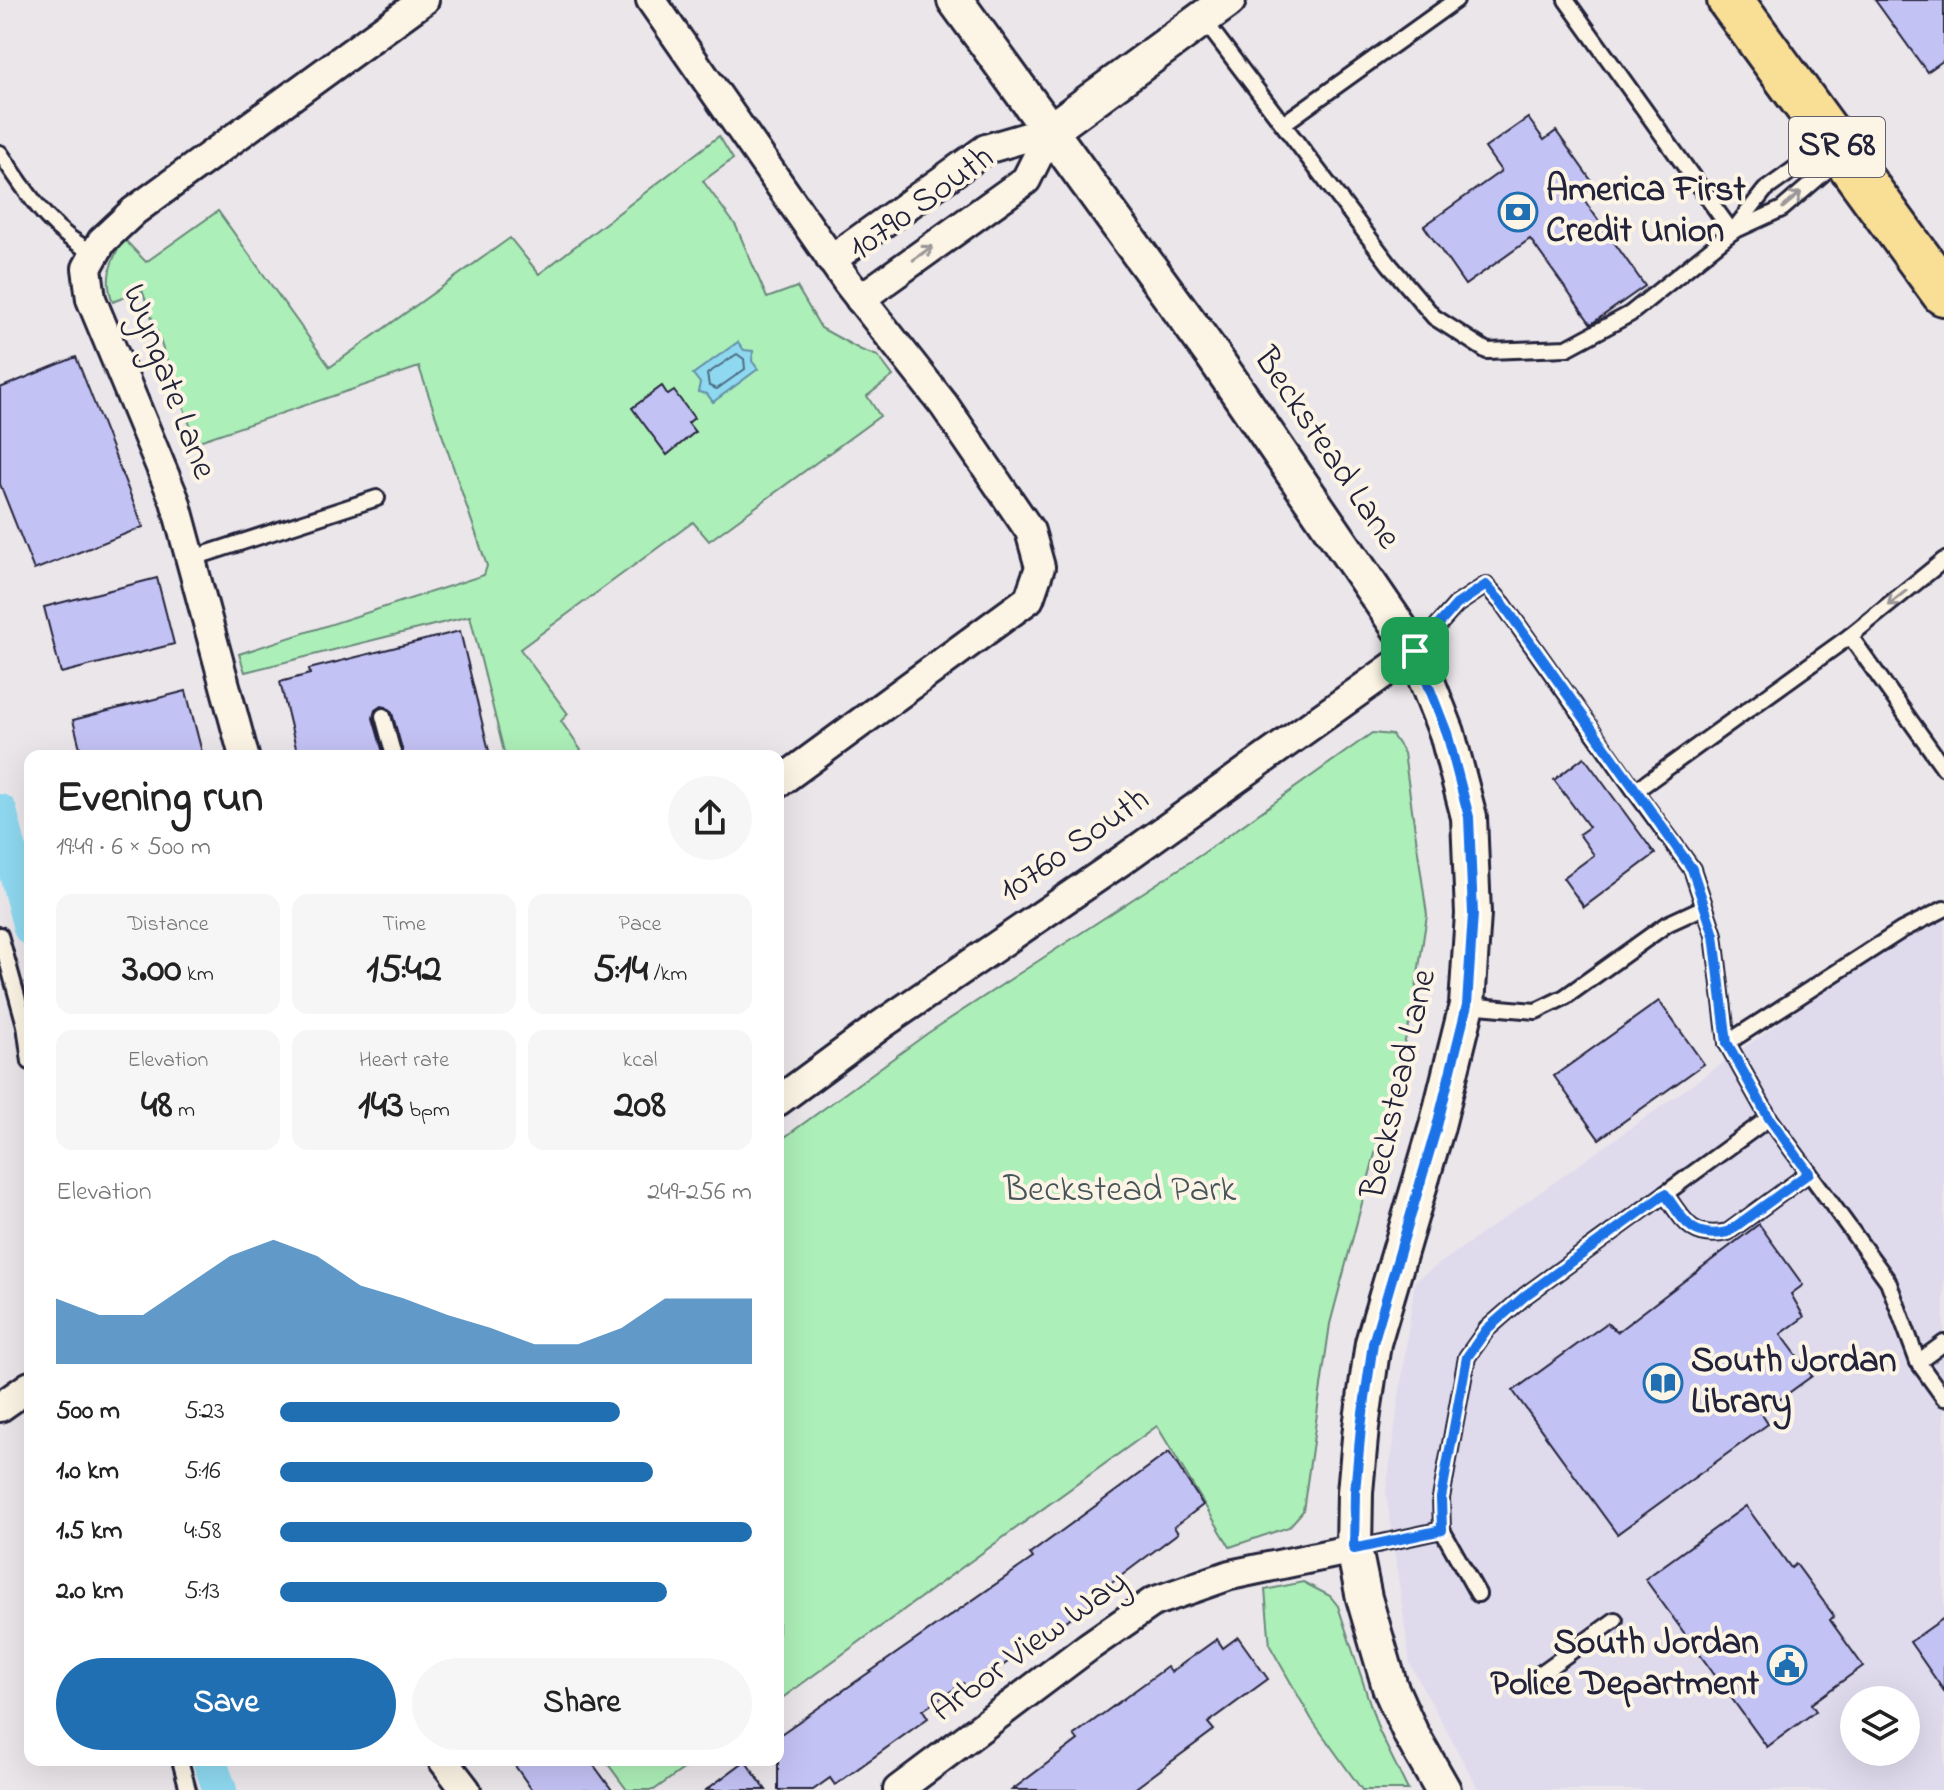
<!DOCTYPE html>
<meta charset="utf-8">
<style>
:root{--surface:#fff;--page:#f6f6f6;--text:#222;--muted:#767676;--accent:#1f6fb2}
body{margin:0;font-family:"Indie Flower",sans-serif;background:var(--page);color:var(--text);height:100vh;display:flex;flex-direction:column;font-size:30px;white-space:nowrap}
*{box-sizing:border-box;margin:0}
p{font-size:26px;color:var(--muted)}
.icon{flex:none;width:44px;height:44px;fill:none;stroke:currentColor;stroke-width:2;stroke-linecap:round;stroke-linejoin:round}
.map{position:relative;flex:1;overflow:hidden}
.details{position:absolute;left:24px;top:750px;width:760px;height:1016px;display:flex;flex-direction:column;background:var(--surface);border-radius:16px;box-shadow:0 8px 32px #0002}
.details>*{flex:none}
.fabs{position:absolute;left:1840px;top:1686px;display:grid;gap:16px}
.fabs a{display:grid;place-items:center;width:80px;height:80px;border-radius:50%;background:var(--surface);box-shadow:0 8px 32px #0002;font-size:40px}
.pin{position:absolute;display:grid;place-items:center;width:68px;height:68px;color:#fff;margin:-34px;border-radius:16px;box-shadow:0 4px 12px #0006}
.round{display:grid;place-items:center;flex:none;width:84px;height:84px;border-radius:42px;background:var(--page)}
.head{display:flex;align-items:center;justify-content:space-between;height:136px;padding:0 32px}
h1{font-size:44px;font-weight:700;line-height:60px}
.metrics{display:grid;grid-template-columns:repeat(3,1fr);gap:12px;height:136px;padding:8px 32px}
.metrics div{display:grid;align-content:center;border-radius:16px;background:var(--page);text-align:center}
.metrics b{font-size:40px;font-weight:700}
.metrics small{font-size:22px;font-weight:400}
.metrics p{font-size:22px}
.chart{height:224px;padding:16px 32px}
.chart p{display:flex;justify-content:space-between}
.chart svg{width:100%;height:144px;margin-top:8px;fill:var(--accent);opacity:.7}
.primary-button{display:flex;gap:16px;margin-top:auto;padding:16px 32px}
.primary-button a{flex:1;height:92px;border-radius:48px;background:var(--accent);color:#fff;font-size:32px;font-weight:700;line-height:92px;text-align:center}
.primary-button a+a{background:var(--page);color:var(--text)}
ul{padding:0 32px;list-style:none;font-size:26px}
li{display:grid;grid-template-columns:128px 96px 1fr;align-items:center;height:60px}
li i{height:20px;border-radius:10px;background:var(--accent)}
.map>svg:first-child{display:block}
.built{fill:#dfdbed;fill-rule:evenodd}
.green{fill:#adefb8;stroke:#68887a;stroke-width:2}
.water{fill:#8fd9f0;stroke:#6390a8;stroke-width:2}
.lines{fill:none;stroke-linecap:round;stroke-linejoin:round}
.shore{stroke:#4e6b83;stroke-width:2}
.canal{stroke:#8fd9f0;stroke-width:34}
.building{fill:#c3c2f4;stroke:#22223b;stroke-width:2}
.service-casing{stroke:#22223b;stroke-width:20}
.minor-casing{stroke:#22223b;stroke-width:34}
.tertiary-casing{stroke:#22223b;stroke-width:40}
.primary-casing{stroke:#22223b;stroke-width:50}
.service{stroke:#fcf5e5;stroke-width:14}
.minor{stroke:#fcf5e5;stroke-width:28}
.tertiary{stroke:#fcf5e5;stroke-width:34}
.primary{stroke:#f9df96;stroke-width:44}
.oneway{stroke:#9a9698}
.route-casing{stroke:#fff;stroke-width:16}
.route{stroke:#1a73e8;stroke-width:10}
.labels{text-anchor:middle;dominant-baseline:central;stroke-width:8;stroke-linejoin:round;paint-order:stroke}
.shield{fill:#fcf5e5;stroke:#63616e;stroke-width:2}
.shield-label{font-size:34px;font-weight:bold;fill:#22223b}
.poi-label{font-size:36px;font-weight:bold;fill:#22223b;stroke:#fcf5e5;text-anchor:start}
.street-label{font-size:36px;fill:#22223b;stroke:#fcf5e5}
.park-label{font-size:36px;fill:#45555a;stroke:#fcf5e5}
</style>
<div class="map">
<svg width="1944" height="1790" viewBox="0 0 1944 1790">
<rect width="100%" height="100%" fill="#ebe6ea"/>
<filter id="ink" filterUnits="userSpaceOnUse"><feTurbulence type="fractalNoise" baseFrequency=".0125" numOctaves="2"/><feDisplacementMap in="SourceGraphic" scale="16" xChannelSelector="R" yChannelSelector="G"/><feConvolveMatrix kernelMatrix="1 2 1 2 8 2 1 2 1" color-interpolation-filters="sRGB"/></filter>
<g filter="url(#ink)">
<path class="built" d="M1944 906V1790H1479L1410 1664 1386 1492 1415 1281ZM1854 1700H1906V1752H1854Z"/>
<g class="green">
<path d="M719 136 733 159 703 181 736 226 767 298 797 287 821 328 861 350 878 356 893 376 867 396 880 416 709 541 693 522 520 649 568 714 561 721 585 756H505L470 616 245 672 239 654 484 575 487 566 419 367 196 442 142 290 113 302C104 281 110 258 125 240L146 262 218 211 330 367 510 238 539 274Z"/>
<path d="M1372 733 1392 735 1404 753 1427 915 1412 1014 1330 1324 1303 1511 1289 1527 1230 1547 1157 1426 778 1701V1142L928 1033 1202 854Z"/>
<path d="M1303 1582 1330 1596 1338 1606 1379 1731 1408 1790H1362L1312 1720 1270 1646 1265 1590Z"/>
<path d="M605 1760H696L654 1790H627Z"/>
</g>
<path class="water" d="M738 342 744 350 753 351 752 361 758 369 713 402 707 394 698 392 700 383 693 374Z"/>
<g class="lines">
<path class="shore" d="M737 354 744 359 745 369 717 389 709 386 707 374Z"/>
<g class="canal">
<path d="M0 811 30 928"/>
<path d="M209 1760 220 1790"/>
</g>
</g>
<g class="building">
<path d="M1875 0H1944V60L1927 72Z"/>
<path d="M1528 118 1544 140 1556 131 1593 183 1582 197 1645 286 1591 324 1530 239 1465 285 1424 226 1501 171 1485 148Z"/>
<path d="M76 357 143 527 34 570 0 484V388Z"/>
<path d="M662 386 668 395 674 391 694 418 688 423 695 432 667 455 632 408Z"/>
<path d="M157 578 174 644 61 673 44 607Z"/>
<path d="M460 631 489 751 468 756H404L392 713 386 707 381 706 375 710 373 718 384 756H298L280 682 310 674 309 669Z"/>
<path d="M186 691 203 756H82L73 720Z"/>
<path d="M1584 757 1655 854 1584 907 1563 878 1594 855 1579 834 1589 827 1554 780Z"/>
<path d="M1659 1001 1704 1064 1599 1139 1554 1076Z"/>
<path d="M1759 1224 1803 1285 1791 1294 1804 1317 1781 1334 1812 1376 1761 1413 1768 1424 1617 1534 1513 1391 1607 1323 1617 1332Z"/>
<path d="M1169 1452 1203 1505 1174 1527 1178 1533 1097 1594 1100 1597 968 1690 963 1683 923 1710 928 1718 835 1785 830 1778 813 1790H778V1736L1033 1558 1030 1554Z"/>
<path d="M1746 1506 1791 1568 1796 1564 1834 1616 1830 1620 1863 1666 1811 1704 1816 1711 1767 1747 1645 1579Z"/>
<path d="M1944 1618V1691L1910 1642Z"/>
<path d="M1238 1637 1268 1679 1208 1723 1214 1730 1133 1790H1012L1078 1740 1074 1735 1167 1667 1171 1672 1217 1639 1223 1648Z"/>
<path d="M511 1760H590L612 1790H532Z"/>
<path d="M745 1761 766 1790H706Z"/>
</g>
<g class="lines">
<g class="service-casing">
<g id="service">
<path d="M1566 0 1732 232"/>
<path d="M1203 19 1389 264 1434 317 1487 351 1567 348 1630 314 1732 232 1765 190 1829 144"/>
<path d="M1283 124 1456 0"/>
<path d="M0 153C27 192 50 233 95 253"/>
<path d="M1736 230 1782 209 1840 159"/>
<path d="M190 559 377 498"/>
<path d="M1850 636 1944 560"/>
<path d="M1415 651 1456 605 1486 585 1503 604 1635 791"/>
<path d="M383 716 394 756"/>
<path d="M0 935 25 1025 30 1062"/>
<path d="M1467 1005 1536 1011 1565 997 1667 924 1704 907"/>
<path d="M1727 1043 1902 930 1944 909"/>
<path d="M1769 1118 1727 1043 1714 935 1692 869 1635 791 1850 636 1944 768"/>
<path d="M1665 1194C1684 1220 1691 1240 1728 1232L1809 1173"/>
<path d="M1918 1362 1944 1343"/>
<path d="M1354 1549 1442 1530"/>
<path d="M1478 1594 1442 1530 1441 1498 1467 1357 1487 1329 1526 1295 1769 1118 1888 1281 1918 1362 1944 1398"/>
<path d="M1537 1676 1615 1620"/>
<path d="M180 1760 188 1790"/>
</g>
</g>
<g class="minor-casing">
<g id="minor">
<path d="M651 0 848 283 944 405 1030 531 1040 567 1029 599 778 783"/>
<path d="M831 260 986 149 1051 130"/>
<path d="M860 299 1026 180 1051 130"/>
<path d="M244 756 175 501 91 299 87 268 102 241 134 211 424 0"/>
<path d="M778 1101 881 1025 1121 861 1415 651"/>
<path d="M0 1407 30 1386"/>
<path d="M443 1760 466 1790"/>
<path d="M898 1790 1088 1647 1153 1602 1230 1575 1354 1549"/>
</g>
</g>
<g class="tertiary-casing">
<g id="tertiary">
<path d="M955 0 1212 354 1415 651 1447 733 1469 817 1473 914 1467 1005 1437 1126 1373 1343 1361 1427 1355 1492 1354 1549 1364 1598 1390 1687 1411 1734 1443 1790"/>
<path d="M1051 130 1228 0"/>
</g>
</g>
<g class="primary-casing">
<path id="primary" d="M1730 0 1944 293"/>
</g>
<use href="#service" class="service"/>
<use href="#minor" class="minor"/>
<use href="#tertiary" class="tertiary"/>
<use href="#primary" class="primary"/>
</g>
<defs><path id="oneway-shaft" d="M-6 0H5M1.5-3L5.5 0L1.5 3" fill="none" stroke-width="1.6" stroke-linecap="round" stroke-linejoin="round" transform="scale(2)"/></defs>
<g class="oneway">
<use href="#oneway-shaft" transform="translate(1792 200) rotate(-40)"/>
<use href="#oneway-shaft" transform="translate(923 253) rotate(-36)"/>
<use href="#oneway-shaft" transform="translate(1897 598) rotate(141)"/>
</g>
</g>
<g class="lines" filter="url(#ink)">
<g class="route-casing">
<path id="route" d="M1486 585 1503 604 1692 869 1714 935 1727 1043 1769 1118 1809 1173 1728 1232C1691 1240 1684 1220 1665 1194L1526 1295 1487 1329 1467 1357 1441 1498 1442 1530 1354 1549 1355 1492 1361 1427 1373 1343 1437 1126 1467 1005 1473 914 1469 817 1447 733 1415 651 1456 605Z"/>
</g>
<use href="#route" class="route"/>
</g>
<defs>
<g id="bank-ring" transform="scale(2)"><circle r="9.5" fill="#fcf5e5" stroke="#1f6fb2" stroke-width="1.5"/><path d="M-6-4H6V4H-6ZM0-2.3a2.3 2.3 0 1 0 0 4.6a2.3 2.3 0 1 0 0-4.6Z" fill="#1f6fb2"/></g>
<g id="library-ring" transform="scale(2)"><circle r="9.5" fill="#fcf5e5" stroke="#1f6fb2" stroke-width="1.5"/><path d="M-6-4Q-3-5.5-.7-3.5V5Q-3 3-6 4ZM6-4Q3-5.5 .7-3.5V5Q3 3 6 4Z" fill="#1f6fb2"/></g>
<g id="civic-ring" transform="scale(2)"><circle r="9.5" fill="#fcf5e5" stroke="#1f6fb2" stroke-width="1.5"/><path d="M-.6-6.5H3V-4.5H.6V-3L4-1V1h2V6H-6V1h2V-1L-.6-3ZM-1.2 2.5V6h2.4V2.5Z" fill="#1f6fb2"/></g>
</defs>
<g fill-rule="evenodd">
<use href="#bank-ring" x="1518" y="212"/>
<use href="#library-ring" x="1663" y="1383"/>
<use href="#civic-ring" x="1787" y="1665"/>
</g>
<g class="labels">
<rect class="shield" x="1789" y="117" width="96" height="60" rx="6"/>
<g class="shield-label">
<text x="1837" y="147">SR 68</text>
</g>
<g class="poi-label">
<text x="1546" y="191">America First<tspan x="1546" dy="41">Credit Union</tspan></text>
<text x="1691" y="1362">South Jordan<tspan x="1691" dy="41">Library</tspan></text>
<text x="1759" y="1644" text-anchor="end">South Jordan<tspan x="1759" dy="41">Police Department</tspan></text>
</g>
<g class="street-label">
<text transform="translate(922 204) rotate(-36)">10790 South</text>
<text transform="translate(168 382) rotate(69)">Wyngate Lane</text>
<text transform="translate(1326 449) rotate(56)">Beckstead Lane</text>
<text transform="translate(1075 846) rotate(-35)">10760 South</text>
<text transform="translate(1400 1084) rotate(-77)">Beckstead Lane</text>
<text transform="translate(1030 1647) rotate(-36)">Arbor View Way</text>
</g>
<g class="park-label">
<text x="1120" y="1191">Beckstead Park</text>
</g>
</g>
</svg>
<div class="fabs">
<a><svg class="icon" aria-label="layers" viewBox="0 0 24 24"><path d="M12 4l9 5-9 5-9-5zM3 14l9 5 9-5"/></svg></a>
</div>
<div class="pin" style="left:1415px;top:651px;background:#1e9e55"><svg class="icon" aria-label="arrive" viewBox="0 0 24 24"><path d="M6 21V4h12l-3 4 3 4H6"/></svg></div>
<section class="details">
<div class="head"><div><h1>Evening run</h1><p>19:49 · 6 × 500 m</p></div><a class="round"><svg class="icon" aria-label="share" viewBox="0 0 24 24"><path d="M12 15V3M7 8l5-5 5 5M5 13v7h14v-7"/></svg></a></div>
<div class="metrics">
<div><p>Distance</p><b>3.00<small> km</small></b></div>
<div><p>Time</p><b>15:42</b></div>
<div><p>Pace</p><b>5:14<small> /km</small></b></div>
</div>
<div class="metrics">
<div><p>Elevation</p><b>48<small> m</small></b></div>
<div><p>Heart rate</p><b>143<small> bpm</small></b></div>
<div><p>kcal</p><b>208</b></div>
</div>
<div class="chart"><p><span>Elevation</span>249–256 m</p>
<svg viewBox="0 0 160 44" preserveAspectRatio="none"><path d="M0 44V24L10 29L20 29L30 20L40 11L50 6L60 11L70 20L80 24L90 29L100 33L110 38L120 38L130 33L140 24L150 24L160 24V44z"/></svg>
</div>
<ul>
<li><b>500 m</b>5:23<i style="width:72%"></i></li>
<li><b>1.0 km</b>5:16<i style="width:79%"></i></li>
<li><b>1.5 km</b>4:58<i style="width:100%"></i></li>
<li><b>2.0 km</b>5:13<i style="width:82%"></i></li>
</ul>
<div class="primary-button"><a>Save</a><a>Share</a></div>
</section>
</div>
